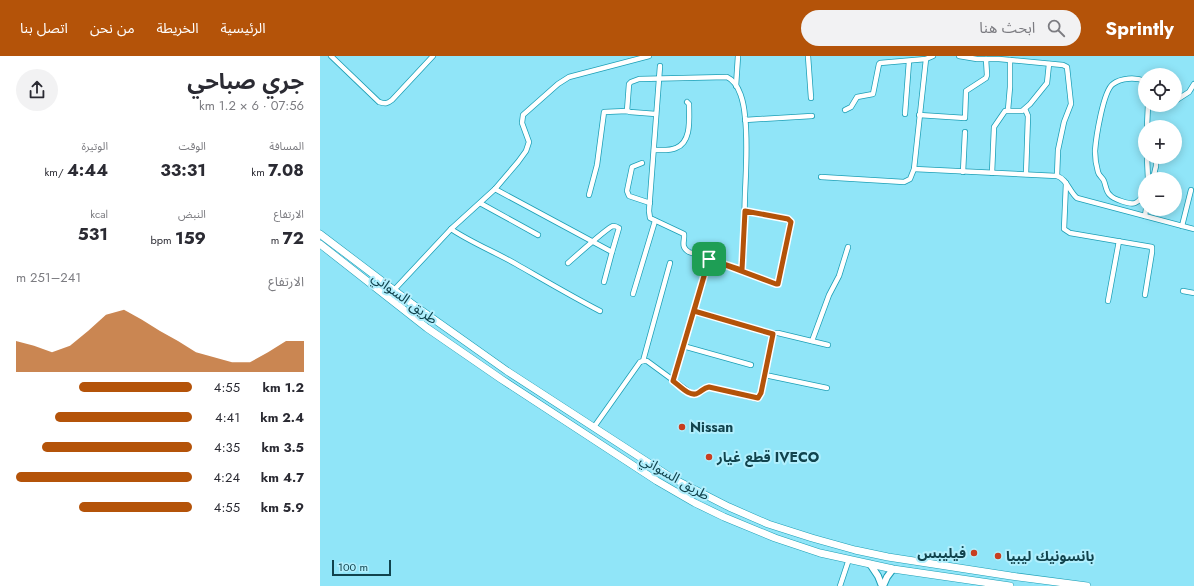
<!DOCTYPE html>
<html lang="ar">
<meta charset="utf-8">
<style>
:root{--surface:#fff;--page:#f2f2f3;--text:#2b2b33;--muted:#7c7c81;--accent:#b45309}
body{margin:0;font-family:Jost,"Noto Sans Arabic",sans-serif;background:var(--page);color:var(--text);direction:rtl;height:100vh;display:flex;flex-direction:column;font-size:15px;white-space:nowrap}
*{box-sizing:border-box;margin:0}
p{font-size:13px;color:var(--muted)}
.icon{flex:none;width:22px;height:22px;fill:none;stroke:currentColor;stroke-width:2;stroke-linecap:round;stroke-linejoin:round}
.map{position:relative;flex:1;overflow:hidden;direction:ltr}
.drawer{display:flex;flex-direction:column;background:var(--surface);width:320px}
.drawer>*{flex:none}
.fabs{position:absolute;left:818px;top:12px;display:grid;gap:8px}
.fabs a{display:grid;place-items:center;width:44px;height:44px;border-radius:50%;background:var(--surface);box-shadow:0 2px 10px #0003;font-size:20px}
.scale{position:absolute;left:12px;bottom:10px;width:59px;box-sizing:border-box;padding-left:4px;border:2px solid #11434d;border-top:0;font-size:11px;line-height:14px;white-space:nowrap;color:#11434d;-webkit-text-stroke:3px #b1effd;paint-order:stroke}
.pin{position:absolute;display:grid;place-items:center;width:34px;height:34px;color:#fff;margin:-17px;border-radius:8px;box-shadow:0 2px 6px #0006}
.round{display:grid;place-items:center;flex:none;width:42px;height:42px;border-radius:21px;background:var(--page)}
.headline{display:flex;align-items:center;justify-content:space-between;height:68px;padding:0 16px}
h1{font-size:22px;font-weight:700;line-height:30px}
.figures{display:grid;grid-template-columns:repeat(3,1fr);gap:6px;height:68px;padding:4px 16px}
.figures div{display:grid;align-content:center}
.figures b{font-size:17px;font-weight:700}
.figures small{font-size:11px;font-weight:400}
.figures p{font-size:11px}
.chart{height:112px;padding:8px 16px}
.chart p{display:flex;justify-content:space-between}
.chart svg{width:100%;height:72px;margin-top:4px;fill:var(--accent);opacity:.7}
ul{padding:0 16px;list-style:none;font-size:13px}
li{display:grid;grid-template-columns:64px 48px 1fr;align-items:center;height:30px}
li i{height:10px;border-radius:5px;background:var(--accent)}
header{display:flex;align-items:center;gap:24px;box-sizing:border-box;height:56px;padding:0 20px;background:var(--accent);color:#fff}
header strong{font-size:19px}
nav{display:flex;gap:22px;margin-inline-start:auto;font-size:14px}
.search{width:280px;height:36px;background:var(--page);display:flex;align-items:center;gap:10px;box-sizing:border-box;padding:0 14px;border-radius:22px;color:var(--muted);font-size:15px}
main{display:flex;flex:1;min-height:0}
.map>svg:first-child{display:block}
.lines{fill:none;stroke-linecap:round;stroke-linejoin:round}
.minor-casing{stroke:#1c9fb6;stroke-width:6}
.major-casing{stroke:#1c9fb6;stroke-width:8}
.highway-casing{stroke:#1c9fb6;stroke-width:8}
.minor{stroke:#fff;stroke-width:4.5}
.major{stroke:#fff;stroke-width:6}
.highway{stroke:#fff;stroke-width:7}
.route-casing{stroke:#fff;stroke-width:8}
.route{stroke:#b45309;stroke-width:5}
.poi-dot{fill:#c83e20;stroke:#b1effd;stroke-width:1.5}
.labels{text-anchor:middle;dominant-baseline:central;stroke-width:4;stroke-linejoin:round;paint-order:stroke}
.street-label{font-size:14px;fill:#11434d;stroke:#b1effd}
.poi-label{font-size:14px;font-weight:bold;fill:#11434d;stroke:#b1effd;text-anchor:start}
</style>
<header>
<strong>Sprintly</strong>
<div class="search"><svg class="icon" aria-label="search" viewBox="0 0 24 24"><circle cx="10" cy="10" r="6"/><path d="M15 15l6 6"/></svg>ابحث هنا</div>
<nav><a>الرئيسية</a><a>الخريطة</a><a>من نحن</a><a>اتصل بنا</a></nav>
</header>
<main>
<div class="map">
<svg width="874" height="530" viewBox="0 0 874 530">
<rect width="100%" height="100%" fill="#90e5f8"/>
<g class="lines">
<g class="minor-casing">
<g id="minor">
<path d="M11 0 59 46C65 48 67 48 72 44L113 0"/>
<path d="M488 0 491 42"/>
<path d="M639 0 657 3H679L743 9 747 11 751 48 744 66 738 94 737 120"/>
<path d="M340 10 329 155 330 162 364 178C365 185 360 191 369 196L422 215 456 228H458L471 166 468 163 425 155"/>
<path d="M825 25C815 21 801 22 793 28 783 35 776 82 775 95 775 102 776 109 778 116 779 120 783 122 784 125 786 130 786 136 790 139 793 143 810 149 815 147 820 145 823 140 825 136"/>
<path d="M416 30 418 0"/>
<path d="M855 45 869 36 874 28"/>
<path d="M705 53 708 60 706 118"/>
<path d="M525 54 531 51 537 41 553 38 559 8 560 7 606 3"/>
<path d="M688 54 690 31V4"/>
<path d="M307 55 309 28 311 26 319 23 407 21C420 27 424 48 425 61 428 86 426 113 425 138 424 163 425 189 422 215"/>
<path d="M585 58 589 5"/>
<path d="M599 59 645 62 646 35 666 22 667 19 666 3"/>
<path d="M425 64 492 60"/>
<path d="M827 71 828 49"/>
<path d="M334 94C341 94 350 95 356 92 372 86 369 62 369 48L367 46"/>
<path d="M827 101 828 123"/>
<path d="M322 107 312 111 307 135 309 140 330 147"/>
<path d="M594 113 737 120C747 123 749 135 757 142L874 173"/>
<path d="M643 116 645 76"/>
<path d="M672 117 674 71 685 55H702L710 48 727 27 729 8"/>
<path d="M501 121 584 126 590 123 594 113 606 3 613 0"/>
<path d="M833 123 836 110V101"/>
<path d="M746 127 744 173 750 177 832 191V196L825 239"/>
<path d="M175 133 292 196 284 226"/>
<path d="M269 139 277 109 284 56 307 55 310 56 336 58"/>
<path d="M160 147 218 179"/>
<path d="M825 160 826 153"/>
<path d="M862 170 871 134"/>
<path d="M131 173C152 187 175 196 196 208 224 224 251 240 280 255"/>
<path d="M248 207C255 201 288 171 293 170 296 170 296 170 299 172L292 196"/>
<path d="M74 234 131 173 175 133 198 106 206 95 209 86 202 67 203 59 238 28 249 21 329 0"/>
<path d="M863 235 874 237"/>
<path d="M313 238 335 165"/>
<path d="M788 245 799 185"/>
<path d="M374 255 449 277H458L508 289"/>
<path d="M492 285 509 239 519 220 528 191"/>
<path d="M363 290 431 309"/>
<path d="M323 305H327L372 338C379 338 382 332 389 331L438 343 441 337 453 278"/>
<path d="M445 319 507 332"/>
<path d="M353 325 389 203"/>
<path d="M274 371 320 306 323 305 350 207"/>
<path d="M520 530 529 503"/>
</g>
</g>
<g class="major-casing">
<g id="major">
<path d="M550 508 558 520 562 530"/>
<path d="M563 530 567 521 573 513"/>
</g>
</g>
<g class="highway-casing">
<g id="highway">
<path d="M0 178 91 247 187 315 352 422 409 451 448 468 492 482 535 494 568 501 691 520 767 530"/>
<path d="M0 188 107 272 181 323 337 425 375 447 404 461 455 482 500 497 573 513 690 530"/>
</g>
</g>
<use href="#minor" class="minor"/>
<use href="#major" class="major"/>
<use href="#highway" class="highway"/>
</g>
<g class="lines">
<g class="route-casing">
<path id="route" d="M389 203 353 325C359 329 370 342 378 337 383 334 384 332 389 331L438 342 441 337 453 278 374 255 389 203 422 214 425 155 468 163 471 166 458 228H456L389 203"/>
</g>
<use href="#route" class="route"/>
</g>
<g class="poi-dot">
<circle cx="362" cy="371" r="4"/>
<circle cx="389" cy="401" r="4"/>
<circle cx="654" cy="497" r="4"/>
<circle cx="678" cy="500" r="4"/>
</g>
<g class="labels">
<g class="street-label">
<text transform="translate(85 242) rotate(36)">طريق السواني</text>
<text transform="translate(355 421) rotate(30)">طريق السواني</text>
</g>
<g class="poi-label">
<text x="370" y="371">Nissan</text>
<text x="397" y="401">قطع غيار IVECO</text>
<text x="646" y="497" text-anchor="end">فيليبس</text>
<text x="686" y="500">بانسونيك ليبيا</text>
</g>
</g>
</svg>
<div class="fabs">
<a><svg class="icon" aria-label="locate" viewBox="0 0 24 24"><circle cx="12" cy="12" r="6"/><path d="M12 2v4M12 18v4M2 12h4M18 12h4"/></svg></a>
<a>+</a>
<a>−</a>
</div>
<div class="scale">100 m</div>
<div class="pin" style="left:389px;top:203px;background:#1e9e55"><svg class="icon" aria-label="arrive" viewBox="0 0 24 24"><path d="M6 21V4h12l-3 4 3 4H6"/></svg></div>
</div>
<section class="drawer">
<div class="headline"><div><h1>جري صباحي</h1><p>07:56 · 6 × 1.2 km</p></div><a class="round"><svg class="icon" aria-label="share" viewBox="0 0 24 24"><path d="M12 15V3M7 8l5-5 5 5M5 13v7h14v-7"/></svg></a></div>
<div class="figures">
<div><p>المسافة</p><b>7.08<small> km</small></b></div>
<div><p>الوقت</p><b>33:31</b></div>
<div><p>الوتيرة</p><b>4:44<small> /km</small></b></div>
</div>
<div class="figures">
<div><p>الارتفاع</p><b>72<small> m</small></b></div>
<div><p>النبض</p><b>159<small> bpm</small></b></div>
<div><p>kcal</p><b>531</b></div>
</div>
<div class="chart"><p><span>الارتفاع</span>241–251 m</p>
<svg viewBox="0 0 160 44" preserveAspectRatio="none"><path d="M0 44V25L10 28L20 32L30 28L40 19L50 9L60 6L70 12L80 19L90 25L100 32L110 35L120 38L130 38L140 32L150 25L160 25V44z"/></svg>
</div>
<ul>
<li><b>1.2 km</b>4:55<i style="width:64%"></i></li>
<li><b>2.4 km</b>4:41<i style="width:78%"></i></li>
<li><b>3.5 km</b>4:35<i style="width:85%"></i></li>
<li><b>4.7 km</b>4:24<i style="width:100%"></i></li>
<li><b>5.9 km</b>4:55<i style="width:64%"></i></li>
</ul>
</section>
</main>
